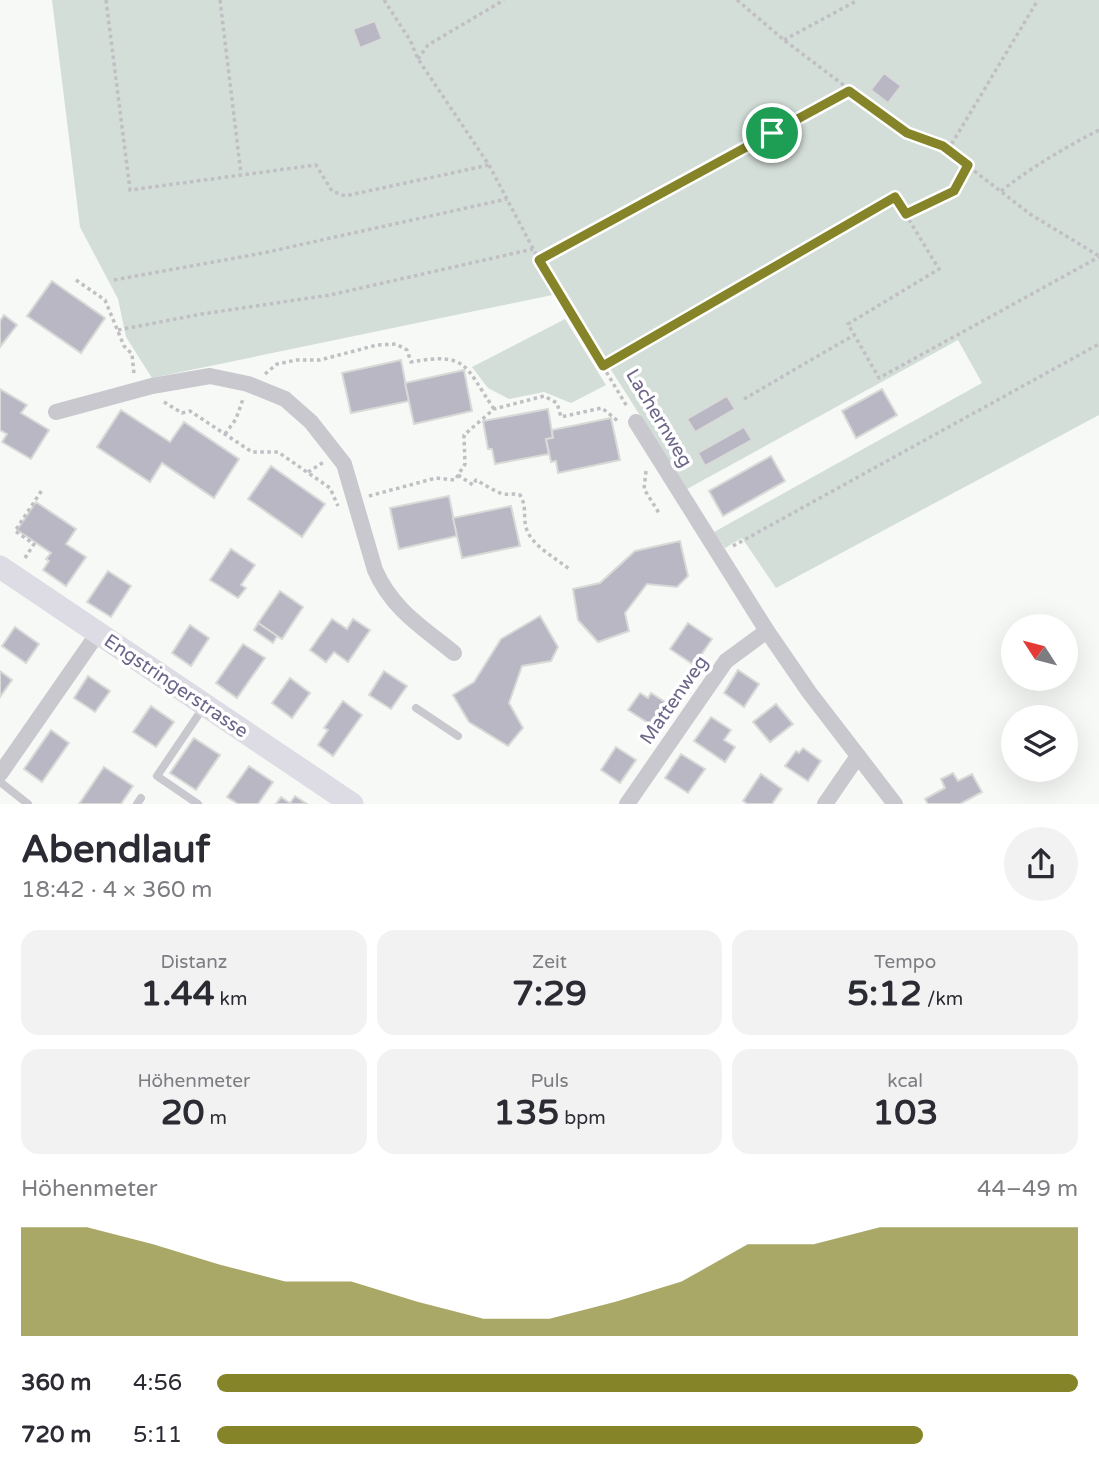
<!DOCTYPE html>
<html lang="de">
<meta charset="utf-8">
<style>
:root{--surface:#fff;--page:#f2f2f3;--text:#2b2b33;--muted:#7c7c81;--accent:#858428}
body{margin:0;font-family:"Varela Round",sans-serif;background:var(--page);color:var(--text);height:100vh;display:flex;flex-direction:column;font-size:26px;white-space:nowrap}
*{box-sizing:border-box;margin:0}
p{font-size:23px;color:var(--muted)}
.icon{flex:none;width:38px;height:38px;fill:none;stroke:currentColor;stroke-width:2;stroke-linecap:round;stroke-linejoin:round}
.map{position:relative;height:804px;overflow:hidden}
.drawer{display:flex;flex-direction:column;background:var(--surface);flex:1}
.drawer>*{flex:none}
.needle{width:46px;rotate:306deg}
.fabs{position:absolute;left:1001px;top:614px;display:grid;gap:14px}
.fabs a{display:grid;place-items:center;width:77px;height:77px;border-radius:50%;background:var(--surface);box-shadow:0 7px 28px #0002;font-size:35px}
.pin{position:absolute;display:grid;place-items:center;width:60px;height:60px;color:#fff;margin:-30px;border:4px solid #fff;border-radius:50%;box-shadow:0 2px 7px #0007}
.round{display:grid;place-items:center;flex:none;width:74px;height:74px;border-radius:37px;background:var(--page)}
.headline{display:flex;align-items:center;justify-content:space-between;height:119px;padding:0 21px}
h1{font-size:38px;font-weight:700;line-height:52px}
.metrics{display:grid;grid-template-columns:repeat(3,1fr);gap:10px;height:119px;padding:7px 21px}
.metrics div{display:grid;align-content:center;border-radius:18px;background:var(--page);text-align:center}
.metrics b{font-size:35px;font-weight:700}
.metrics small{font-size:19px;font-weight:400}
.metrics p{font-size:19px}
.chart{height:196px;padding:14px 21px}
.chart p{display:flex;justify-content:space-between}
.chart svg{width:100%;height:126px;margin-top:7px;fill:var(--accent);opacity:.7}
ul{padding:0 21px;list-style:none;font-size:23px}
li{display:grid;grid-template-columns:112px 84px 1fr;align-items:center;height:52px}
li i{height:18px;border-radius:9px;background:var(--accent)}
.map>svg:first-child{display:block}
.green{fill:#d4ded8}
.building{fill:#b8b7c3;stroke:#d8dad8;stroke-width:2}
.lines{fill:none;stroke-linecap:round;stroke-linejoin:round}
.path{stroke:#c0bfc4;stroke-width:3.5;stroke-dasharray:3.5 3.5;stroke-linecap:butt}
.lane{stroke:#cac8cf;stroke-width:8}
.street{stroke:#cac8cf;stroke-width:16}
.secondary{stroke:#dddce4;stroke-width:23}
.route-casing{stroke:#fff;stroke-width:14}
.route{stroke:#858428;stroke-width:9}
.labels{text-anchor:middle;dominant-baseline:central;stroke-width:7;stroke-linejoin:round;paint-order:stroke}
.street-label{font-size:19px;fill:#6c6589;stroke:#fff}
</style>
<div class="map">
<svg width="1099" height="804" viewBox="0 0 1099 804">
<rect width="100%" height="100%" fill="#f6f9f5"/>
<g class="green">
<path d="M52 0H1099V415L776 588 742 538 725 548 714 532 982 383 958 340 687 489 562 293 152 378 126 337 118 299 80 227Z"/>
<path d="M565 319 606 385 571 403 544 392 509 399 488 388 472 367Z"/>
</g>
<g class="building">
<path d="M375 21 382 39 360 48 353 29Z"/>
<path d="M884 73 901 86 888 103 871 90Z"/>
<path d="M52 281 105 318 81 353 27 316Z"/>
<path d="M4 315 17 325 0 347V321Z"/>
<path d="M401 360 409 401 351 413 342 373Z"/>
<path d="M464 370 472 411 414 424 405 383Z"/>
<path d="M0 389 27 405 21 413 49 430 31 459 2 442 7 434 0 430Z"/>
<path d="M882 389 897 415 856 438 842 411Z"/>
<path d="M727 396 735 409 695 432 687 419Z"/>
<path d="M548 409 553 438 546 439 549 454 495 464 492 449H488L483 421Z"/>
<path d="M121 410 170 442 184 422 239 459 214 498 162 463 150 482 97 447Z"/>
<path d="M611 418 620 460 558 473 556 461 551 462 546 439 553 438 552 430Z"/>
<path d="M744 427 752 440 705 466 698 453Z"/>
<path d="M771 456 785 481 723 516 709 491Z"/>
<path d="M271 466 325 504 302 537 248 499Z"/>
<path d="M449 496 457 536 399 549 390 508Z"/>
<path d="M36 502 76 529 66 544 86 557 66 586 43 570 49 561 46 559 51 553 17 530Z"/>
<path d="M511 506 520 546 462 558 453 518Z"/>
<path d="M680 541 688 576 677 587 647 584 625 613 629 631 598 642 578 620 573 589 600 583 635 551Z"/>
<path d="M231 549 255 565 241 585 246 588 238 598 210 580Z"/>
<path d="M108 571 131 586 111 617 87 602Z"/>
<path d="M280 591 303 607 282 639 258 623Z"/>
<path d="M540 616 558 647 551 661 522 666 509 703 523 728 508 746 469 722 453 695 474 682 501 639Z"/>
<path d="M332 619 347 629 353 619 370 630 348 662 334 652 326 662 310 650Z"/>
<path d="M258 623 277 636 273 643 254 630Z"/>
<path d="M688 623 712 639 694 665 670 649Z"/>
<path d="M190 625 209 638 191 666 172 653Z"/>
<path d="M15 627 39 644 26 663 2 646Z"/>
<path d="M243 644 265 658 237 698 216 683Z"/>
<path d="M738 670 759 684 744 707 724 693Z"/>
<path d="M0 671 12 680 0 697Z"/>
<path d="M384 671 407 686 391 709 369 695Z"/>
<path d="M88 676 110 691 95 712 74 698Z"/>
<path d="M290 678 310 693 292 718 272 703Z"/>
<path d="M640 693 648 698 651 693 671 706 656 728 628 710Z"/>
<path d="M343 701 362 715 333 756 318 745 328 730 324 728Z"/>
<path d="M776 704 793 724 770 742 753 722Z"/>
<path d="M151 706 174 722 156 747 133 732Z"/>
<path d="M711 717 731 730 724 740 735 747 725 762 694 741Z"/>
<path d="M51 730 69 743 42 782 24 769Z"/>
<path d="M194 738 220 755 196 790 170 773Z"/>
<path d="M616 747 636 760 620 783 601 770Z"/>
<path d="M803 748 821 761 808 781 785 766 796 751 799 753Z"/>
<path d="M681 754 705 769 688 793 665 778Z"/>
<path d="M249 766 273 782 258 804H238L227 797Z"/>
<path d="M104 767 133 786 121 804H79Z"/>
<path d="M953 773 958 781 972 774 982 792 960 804H928L925 799 945 788 941 779Z"/>
<path d="M761 774 782 789 772 804H748L743 801Z"/>
<path d="M295 796 307 804H276L281 797 290 803Z"/>
</g>
<g class="lines">
<g class="path">
<path d="M106 0 130 190 316 165 332 191 345 196 489 165"/>
<path d="M220 0 241 174"/>
<path d="M384 0 410 40 418 59 489 165 539 260 628 408"/>
<path d="M737 0 784 40 907 133 942 146 1030 214 1099 256"/>
<path d="M784 40 858 0"/>
<path d="M418 59 428 45 504 0"/>
<path d="M948 150 1038 0"/>
<path d="M1001 191C1032 167 1064 148 1099 130"/>
<path d="M906 214 954 191 968 165"/>
<path d="M539 260 849 91"/>
<path d="M76 280 105 300 124 346 132 354 134 374"/>
<path d="M114 280 263 253 507 199"/>
<path d="M118 330 202 314 330 295 533 249"/>
<path d="M603 366 895 197 939 269 848 324 879 378 1099 257"/>
<path d="M265 374 277 364 297 360H320L377 345 396 344 407 350 411 362C468 352 464 365 494 409"/>
<path d="M744 399 854 335"/>
<path d="M164 402 182 413 190 411 252 452H278L330 488 338 506"/>
<path d="M225 434 236 419 243 399"/>
<path d="M646 471 644 489 659 513"/>
<path d="M308 472 324 462"/>
<path d="M458 475 473 485 476 480C485 485 494 491 503 494 510 495 514 493 520 495 527 506 523 516 526 527 530 545 556 558 569 569"/>
<path d="M369 496 436 478 455 480 465 464 464 435 494 409 544 396 557 403 561 417 602 408 619 422"/>
<path d="M733 546 1099 344"/>
<path d="M25 558 34 544 15 531 42 490"/>
</g>
<g class="lane">
<path d="M416 708 458 736"/>
<path d="M0 782 28 804"/>
<path d="M137 804 141 798"/>
<path d="M198 804 157 776 203 708"/>
</g>
<g class="street">
<path d="M56 412 152 386 210 376 248 384 285 399 311 422 344 464 375 570C392 609 422 627 454 653"/>
<path d="M636 422 767 631 809 692 895 804"/>
<path d="M0 774 98 633"/>
<path d="M627 804 726 661 767 631"/>
<path d="M825 804 858 756"/>
</g>
<path class="secondary" d="M0 567 352 804"/>
</g>
<g class="lines">
<g class="route-casing">
<path id="route" d="M849 91 907 133 943 146 968 165 954 191 906 214 895 197 603 366 539 260Z"/>
</g>
<use href="#route" class="route"/>
</g>
<g class="labels">
<g class="street-label">
<text transform="translate(659 418) rotate(59)">Lachernweg</text>
<text transform="translate(176 686) rotate(34)">Engstringerstrasse</text>
<text transform="translate(674 700) rotate(-55)">Mattenweg</text>
</g>
</g>
</svg>
<div class="fabs">
<a><svg class="needle" viewBox="-14 -14 28 28"><path d="M0-13l5 13h-10z" fill="#e53935"/><path d="M0 13l5-13h-10z" fill="#7c7c81"/></svg></a>
<a><svg class="icon" aria-label="layers" viewBox="0 0 24 24"><path d="M12 4l9 5-9 5-9-5zM3 14l9 5 9-5"/></svg></a>
</div>
<div class="pin" style="left:772px;top:133px;background:#1e9e55"><svg class="icon" aria-label="arrive" viewBox="0 0 24 24"><path d="M6 21V4h12l-3 4 3 4H6"/></svg></div>
</div>
<section class="drawer">
<div class="headline"><div><h1>Abendlauf</h1><p>18:42 · 4 × 360 m</p></div><a class="round"><svg class="icon" aria-label="share" viewBox="0 0 24 24"><path d="M12 15V3M7 8l5-5 5 5M5 13v7h14v-7"/></svg></a></div>
<div class="metrics">
<div><p>Distanz</p><b>1.44<small> km</small></b></div>
<div><p>Zeit</p><b>7:29</b></div>
<div><p>Tempo</p><b>5:12<small> /km</small></b></div>
</div>
<div class="metrics">
<div><p>Höhenmeter</p><b>20<small> m</small></b></div>
<div><p>Puls</p><b>135<small> bpm</small></b></div>
<div><p>kcal</p><b>103</b></div>
</div>
<div class="chart"><p><span>Höhenmeter</span>44–49 m</p>
<svg viewBox="0 0 160 44" preserveAspectRatio="none"><path d="M0 44V6L10 6L20 12L30 19L40 25L50 25L60 32L70 38L80 38L90 32L100 25L110 12L120 12L130 6L140 6L150 6L160 6V44z"/></svg>
</div>
<ul>
<li><b>360 m</b>4:56<i style="width:100%"></i></li>
<li><b>720 m</b>5:11<i style="width:82%"></i></li>
</ul>
</section>
